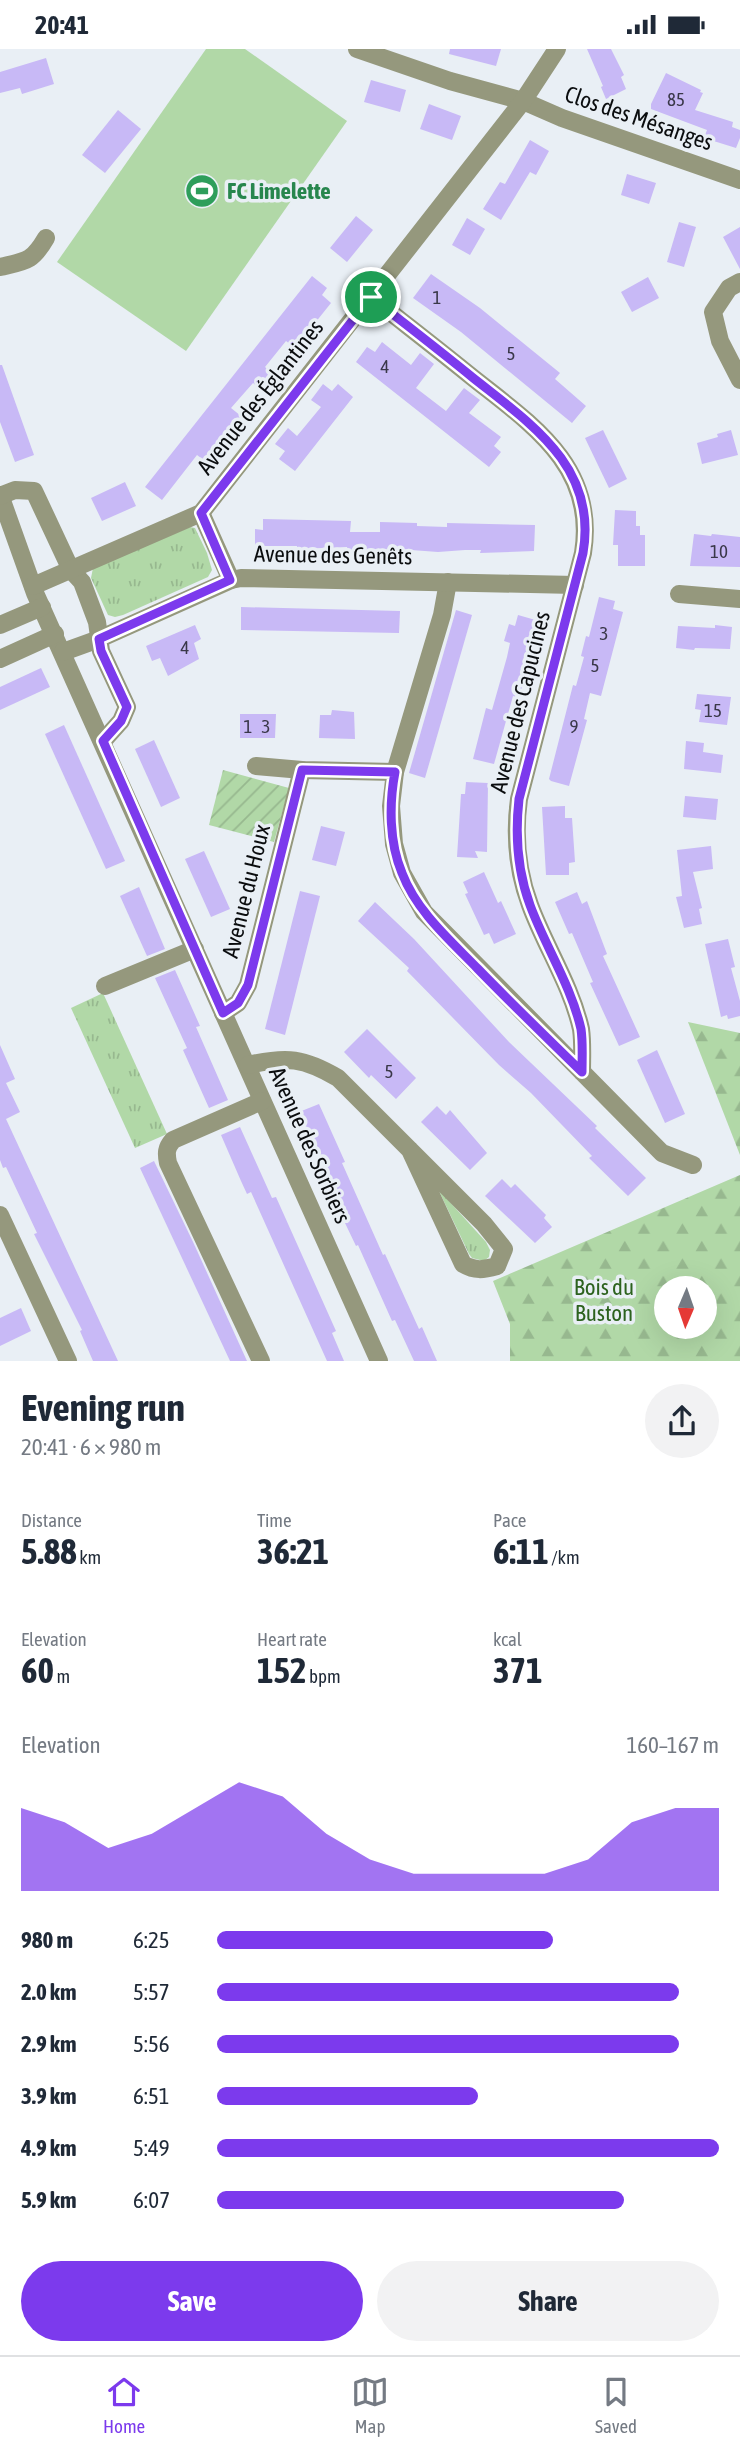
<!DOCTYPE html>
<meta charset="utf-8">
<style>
:root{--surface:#fff;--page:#f2f2f3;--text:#1f2937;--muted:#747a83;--line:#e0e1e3;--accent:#7c3aed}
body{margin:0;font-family:"Asap Condensed",sans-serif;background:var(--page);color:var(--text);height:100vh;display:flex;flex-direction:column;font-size:26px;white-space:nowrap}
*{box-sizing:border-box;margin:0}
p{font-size:23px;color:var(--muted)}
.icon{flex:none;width:38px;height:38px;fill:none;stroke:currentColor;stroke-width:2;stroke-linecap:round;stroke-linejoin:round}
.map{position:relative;height:1312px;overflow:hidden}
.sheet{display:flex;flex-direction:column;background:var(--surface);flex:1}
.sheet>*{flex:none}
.needle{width:46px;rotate:182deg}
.controls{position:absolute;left:654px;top:1227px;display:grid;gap:14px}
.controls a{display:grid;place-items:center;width:63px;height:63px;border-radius:50%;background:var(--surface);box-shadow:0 7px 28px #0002;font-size:35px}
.pin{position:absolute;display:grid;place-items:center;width:60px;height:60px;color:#fff;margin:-30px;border:4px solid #fff;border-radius:50%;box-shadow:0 2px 7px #0007}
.round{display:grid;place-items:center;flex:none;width:74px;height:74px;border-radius:37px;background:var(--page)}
.summary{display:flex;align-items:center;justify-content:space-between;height:119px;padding:0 21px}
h1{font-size:38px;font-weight:700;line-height:52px}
.metrics{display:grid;grid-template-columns:repeat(3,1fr);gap:10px;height:119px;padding:7px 21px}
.metrics div{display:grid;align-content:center}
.metrics b{font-size:35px;font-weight:700}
.metrics small{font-size:19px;font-weight:400}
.metrics p{font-size:19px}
.chart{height:196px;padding:14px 21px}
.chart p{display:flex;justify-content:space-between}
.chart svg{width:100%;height:126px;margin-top:7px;fill:var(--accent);opacity:.7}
.action{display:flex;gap:14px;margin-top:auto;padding:14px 21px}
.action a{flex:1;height:80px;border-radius:42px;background:var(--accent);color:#fff;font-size:28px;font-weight:700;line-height:80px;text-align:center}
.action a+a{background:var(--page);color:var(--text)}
ul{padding:0 21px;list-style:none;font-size:23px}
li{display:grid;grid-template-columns:112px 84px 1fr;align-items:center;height:52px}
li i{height:18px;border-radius:9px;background:var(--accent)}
.status{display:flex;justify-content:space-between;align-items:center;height:49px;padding:0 35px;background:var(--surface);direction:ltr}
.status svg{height:19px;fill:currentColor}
.dock{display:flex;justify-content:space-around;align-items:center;height:98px;border-top:2px solid var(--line);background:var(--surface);font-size:19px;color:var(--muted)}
.dock a{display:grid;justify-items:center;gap:4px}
.dock .on{color:var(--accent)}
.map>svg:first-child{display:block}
.grass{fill:#b1d8a7}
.forest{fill:url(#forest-firs);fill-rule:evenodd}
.park{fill:url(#park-tufts)}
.garden{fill:url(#garden-furrows)}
.building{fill:#c8b9f6}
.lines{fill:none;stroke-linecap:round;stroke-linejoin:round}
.minor{stroke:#95987d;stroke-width:18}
.route-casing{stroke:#fff;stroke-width:14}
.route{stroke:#7c3aed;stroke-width:9}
.labels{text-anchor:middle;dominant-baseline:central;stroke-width:7;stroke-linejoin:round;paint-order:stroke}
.number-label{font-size:19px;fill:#3a3849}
.street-label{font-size:23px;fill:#0b0d0f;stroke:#e9eff5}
.leisure-label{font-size:23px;font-weight:bold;fill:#27864d;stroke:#e9eff5;text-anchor:start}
.park-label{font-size:23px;fill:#2c621e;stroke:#e9eff5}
</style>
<div class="status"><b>20:41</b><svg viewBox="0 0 49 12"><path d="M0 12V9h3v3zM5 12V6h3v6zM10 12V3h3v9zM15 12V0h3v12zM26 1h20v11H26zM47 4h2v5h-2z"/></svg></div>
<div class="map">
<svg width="740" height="1312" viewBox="0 0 740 1312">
<defs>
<pattern id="forest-firs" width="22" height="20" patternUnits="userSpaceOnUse" patternTransform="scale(1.75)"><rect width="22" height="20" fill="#b1d8a7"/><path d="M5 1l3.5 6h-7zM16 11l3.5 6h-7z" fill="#97b88f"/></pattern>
<pattern id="park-tufts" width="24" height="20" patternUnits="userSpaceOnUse" patternTransform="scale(1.75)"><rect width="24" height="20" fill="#b1d8a7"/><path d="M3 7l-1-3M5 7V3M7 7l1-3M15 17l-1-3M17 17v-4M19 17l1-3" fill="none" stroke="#97b88f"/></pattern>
<pattern id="garden-furrows" width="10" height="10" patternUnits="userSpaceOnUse" patternTransform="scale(1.75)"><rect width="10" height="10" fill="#b1d8a7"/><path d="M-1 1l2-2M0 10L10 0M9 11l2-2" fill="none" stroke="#97b88f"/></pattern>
</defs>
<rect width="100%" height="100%" fill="#e9eff5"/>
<path class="grass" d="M206 0H245L347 72 186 302 57 213Z"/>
<g class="forest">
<path d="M688 973 740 984V1106Z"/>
<path d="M740 1126V1312H510V1275L493 1232ZM705 1239V1278H667V1239Z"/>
</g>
<g class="park">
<path d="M190 478 195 479 207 504 212 521 208 528 123 566 115 568 108 566 91 529 93 519Z"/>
<path d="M103 944 167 1085 135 1099 71 959Z"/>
<path d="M438 1140 486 1193 490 1201 489 1208 484 1212 472 1209 469 1205Z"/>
</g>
<path class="garden" d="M223 721 289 739 274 793 209 776Z"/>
<g class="building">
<path d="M450 0H501L496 17 449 5Z"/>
<path d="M587 0H611L624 26 621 28 626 40 606 50 601 38 603 37Z"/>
<path d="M46 9 54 35 22 45 20 39 0 44V23Z"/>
<path d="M666 24 701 41 700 43 703 44 695 61 733 73 732 78 740 81V89L736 99 704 89 707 81 651 60V55Z"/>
<path d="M371 31 406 41 400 63 364 53Z"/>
<path d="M429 55 461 67 452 91 420 80Z"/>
<path d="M118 61 141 80 105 124 82 106Z"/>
<path d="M530 91 549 102 536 126 530 123 501 171 483 160 500 133 505 135Z"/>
<path d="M627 125 656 134 649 155 621 146Z"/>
<path d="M356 167 373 181 347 213 330 199Z"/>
<path d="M467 169 485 180 470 206 452 196Z"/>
<path d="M679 173 696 178 684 218 667 213Z"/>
<path d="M740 178V220L723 188Z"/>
<path d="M431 225 480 259 560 324 555 330 586 357 572 374 461 283 413 249Z"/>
<path d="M312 227 327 239 322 246 331 254 295 299 286 292 265 318 274 326 268 334 262 341 253 334 231 359 241 367 205 412 197 406 162 451 145 438Z"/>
<path d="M648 228 659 249 632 263 621 243Z"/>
<path d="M382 293 411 316 420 304 434 315 416 339 446 362 464 339 480 351 469 364 501 388 494 397 501 403 489 418 356 313 367 298 375 303Z"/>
<path d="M0 316H2L34 406 15 413 0 373Z"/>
<path d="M323 335 332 342 338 335 353 348 295 422 279 410 285 402 275 395 288 379 297 387 321 358 311 351Z"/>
<path d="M603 381 627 430 609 439 585 389Z"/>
<path d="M731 381 738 406 702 415 697 394 718 388 717 385Z"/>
<path d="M125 433 136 457 102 472 91 449Z"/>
<path d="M615 461 636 462V477H640V486H645V517H618V496H613Z"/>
<path d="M263 470 351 472 350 483H380V473L417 474V477L447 478V474L535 476 534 502 480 504 481 501H465L438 503 398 500 347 501V498L297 500V497H255V480L263 481Z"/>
<path d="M694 485 711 487 712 485 740 488V518L690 517Z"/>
<path d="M599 548 615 552 613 560 623 563 601 647 590 644 584 670 587 671 569 737 551 732 549 730 573 636 576 637 584 608 581 607 586 587 589 588Z"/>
<path d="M241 558 400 562 399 584 241 581Z"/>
<path d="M456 561 472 566 425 729 409 724Z"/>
<path d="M518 566 539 572 519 649 513 647 494 715 473 710 486 659 492 661 507 608 510 594 504 592 509 575 515 577Z"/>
<path d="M195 576 201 590 194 594 199 610 168 627 160 609 152 612 146 597Z"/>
<path d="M715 576 732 578 730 600 695 599 694 601 676 599 678 577 715 579Z"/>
<path d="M41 619 50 638 0 661V638Z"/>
<path d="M697 645 731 648 727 676 699 673 701 661 695 660Z"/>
<path d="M332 661 354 663 355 690 319 689 320 666H331Z"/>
<path d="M240 665H276L275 689H240Z"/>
<path d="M64 676 125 812 106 820 45 685Z"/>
<path d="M154 691 180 749 161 758 135 700Z"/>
<path d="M686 692 704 694 703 703 723 706 721 724 684 720Z"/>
<path d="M466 733 488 734 487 803 475 802 478 809 457 808 461 745H465Z"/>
<path d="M685 747 718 750 716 771 683 768Z"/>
<path d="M565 757V769H572L575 813 569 814V826H546L542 758Z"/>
<path d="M321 777 345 783 336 817 312 811Z"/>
<path d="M711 797 713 820 693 823 702 859 699 860 702 875 684 879 676 848 682 847 677 801Z"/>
<path d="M204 802 230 860 211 868 185 810Z"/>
<path d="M484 823 498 854 501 852 516 885 494 895 489 884 484 886 465 845 468 844 463 833Z"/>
<path d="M139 838 165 900 147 907 120 847Z"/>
<path d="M300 842 320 847 285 986 265 980Z"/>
<path d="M577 843 582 855 587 852 607 905 603 907 640 988 619 997 590 934 593 933 572 884 569 885 555 853Z"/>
<path d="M375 853 414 890 509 993 597 1077 595 1079 646 1129 628 1147 589 1109 592 1107 531 1044 499 1016 407 922 409 919 358 872Z"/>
<path d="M728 890 735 918 731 919 740 952V967L728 970 727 966 721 968 705 895Z"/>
<path d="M175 921 200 977 196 978 228 1051 209 1059 183 1001 187 999 155 929Z"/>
<path d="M367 980 416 1029 396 1050 371 1026 369 1029 344 1003Z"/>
<path d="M0 996 15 1030 6 1034 20 1063 6 1070 118 1312H93L80 1282 82 1281 34 1185 37 1184 6 1118 3 1119 0 1111Z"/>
<path d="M657 1001 685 1065 665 1074 637 1011Z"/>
<path d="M319 1055 345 1113 342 1114 383 1206 385 1205 419 1280 422 1278 437 1312H414L395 1271 392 1272 358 1196 356 1197 345 1174 330 1138 333 1137 299 1063Z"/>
<path d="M437 1057 446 1066 450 1061 487 1104 470 1121 421 1073Z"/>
<path d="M240 1078 272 1149 276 1148 336 1282 332 1284 344 1312H327L251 1143 247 1145 241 1132 221 1086Z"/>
<path d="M154 1112 194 1195 247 1312H230L140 1119Z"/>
<path d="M502 1130 511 1139 515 1135 546 1166 544 1169 552 1178 535 1194 485 1147Z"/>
<path d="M21 1259 31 1282 0 1297V1269Z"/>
</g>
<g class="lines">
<g class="minor">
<path d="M357 0 450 32 523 52 562 69 740 131"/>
<path d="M0 218C26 212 32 213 46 189"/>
<path d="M740 233 729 239 713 263 720 292 740 331"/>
<path d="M371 248C405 275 439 301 472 328 531 375 597 417 583 504L519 750C514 786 517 821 530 856 545 897 571 936 581 980 583 994 582 1009 582 1023"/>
<path d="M0 446 35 544 379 1312"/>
<path d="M0 447 15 441 34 442 71 521 82 533 97 573 101 602 127 658 121 672 103 692"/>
<path d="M201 464 231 531"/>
<path d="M448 533 442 566 395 723 391 757 394 795 402 824 424 863 662 1104 693 1116"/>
<path d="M33 537 201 464 523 52 557 0"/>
<path d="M679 545 740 550"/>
<path d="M0 576 42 558"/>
<path d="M63 603 99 590 231 531 241 529 575 536"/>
<path d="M0 610 55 585"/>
<path d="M256 717 302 721 395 723"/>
<path d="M105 937 195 900"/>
<path d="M223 964 238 954 248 936 302 721"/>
<path d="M248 1016C287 1007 304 1009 338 1029L484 1175 504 1200 497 1217C483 1221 475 1222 463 1215L410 1101"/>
<path d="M0 1166 68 1312"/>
<path d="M261 1312 168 1114C166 1104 166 1099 173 1091L262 1052"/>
</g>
</g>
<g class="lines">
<g class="route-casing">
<path id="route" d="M371 248C405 275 439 301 472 328 531 375 598 418 583 504L519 750C515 786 517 821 530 856 545 897 571 936 581 980 583 994 582 1009 582 1023 547 989 512 955 478 920 450 891 417 863 402 824 389 793 389 755 395 723L302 721 248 936 238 954 223 964 103 692 121 672 127 658 101 602 99 590 230 531 201 464Z"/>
</g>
<use href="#route" class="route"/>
</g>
<defs>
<g id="stadium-disc" transform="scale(1.75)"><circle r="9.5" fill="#2e9e5b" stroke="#e9eff5"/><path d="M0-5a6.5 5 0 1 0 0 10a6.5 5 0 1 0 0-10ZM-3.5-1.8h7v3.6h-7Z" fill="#fff"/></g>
</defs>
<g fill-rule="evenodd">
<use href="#stadium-disc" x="202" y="142"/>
</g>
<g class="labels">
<g class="number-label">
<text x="676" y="50">85</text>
<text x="437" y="248">1</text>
<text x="511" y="304">5</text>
<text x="385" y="317">4</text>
<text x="719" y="502">10</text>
<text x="604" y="584">3</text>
<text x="185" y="598">4</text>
<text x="595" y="616">5</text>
<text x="713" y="661">15</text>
<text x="248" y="677">1</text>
<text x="266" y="677">3</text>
<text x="574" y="677">9</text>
<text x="389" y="1022">5</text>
</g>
<g class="street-label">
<text transform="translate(639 69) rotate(19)">Clos des Mésanges</text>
<text transform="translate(260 348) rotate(-52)">Avenue des Églantines</text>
<text transform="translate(333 506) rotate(1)">Avenue des Genêts</text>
<text transform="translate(520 653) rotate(-76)">Avenue des Capucines</text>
<text transform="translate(246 842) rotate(-76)">Avenue du Houx</text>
<text transform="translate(310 1096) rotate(66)">Avenue des Sorbiers</text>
</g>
<g class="leisure-label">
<text x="227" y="142">FC Limelette</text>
</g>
<g class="park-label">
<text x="604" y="1238">Bois du<tspan x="604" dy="26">Buston</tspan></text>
</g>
</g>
</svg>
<div class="controls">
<a><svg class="needle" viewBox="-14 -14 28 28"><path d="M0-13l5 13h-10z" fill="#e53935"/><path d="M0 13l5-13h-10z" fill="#747a83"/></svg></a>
</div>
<div class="pin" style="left:371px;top:248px;background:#1e9e55"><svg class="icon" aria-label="arrive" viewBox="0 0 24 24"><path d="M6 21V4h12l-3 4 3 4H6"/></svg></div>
</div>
<section class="sheet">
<div class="summary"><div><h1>Evening run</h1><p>20:41 · 6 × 980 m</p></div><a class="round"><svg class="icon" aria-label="share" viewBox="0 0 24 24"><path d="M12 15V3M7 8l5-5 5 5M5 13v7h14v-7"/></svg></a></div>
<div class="metrics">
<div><p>Distance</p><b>5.88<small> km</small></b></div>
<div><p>Time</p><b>36:21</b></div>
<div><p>Pace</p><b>6:11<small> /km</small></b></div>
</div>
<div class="metrics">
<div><p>Elevation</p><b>60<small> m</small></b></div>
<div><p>Heart rate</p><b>152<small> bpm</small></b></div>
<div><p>kcal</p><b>371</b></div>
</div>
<div class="chart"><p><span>Elevation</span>160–167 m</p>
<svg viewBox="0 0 160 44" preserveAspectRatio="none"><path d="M0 44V15L10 20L20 29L30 24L40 15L50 6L60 11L70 24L80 33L90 38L100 38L110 38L120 38L130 33L140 20L150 15L160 15V44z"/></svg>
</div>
<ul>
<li><b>980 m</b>6:25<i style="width:67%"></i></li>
<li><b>2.0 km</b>5:57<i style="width:92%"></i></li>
<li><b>2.9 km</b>5:56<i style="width:92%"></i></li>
<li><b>3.9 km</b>6:51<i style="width:52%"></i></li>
<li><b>4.9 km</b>5:49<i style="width:100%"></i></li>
<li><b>5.9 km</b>6:07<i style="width:81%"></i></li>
</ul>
<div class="action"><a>Save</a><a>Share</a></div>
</section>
<nav class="dock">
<a class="on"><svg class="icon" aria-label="home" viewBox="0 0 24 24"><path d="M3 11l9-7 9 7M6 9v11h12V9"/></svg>Home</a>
<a><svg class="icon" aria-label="map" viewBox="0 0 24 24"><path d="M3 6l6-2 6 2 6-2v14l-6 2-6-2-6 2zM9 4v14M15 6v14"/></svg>Map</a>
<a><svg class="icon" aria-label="saved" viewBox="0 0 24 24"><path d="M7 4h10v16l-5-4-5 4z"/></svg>Saved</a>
</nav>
